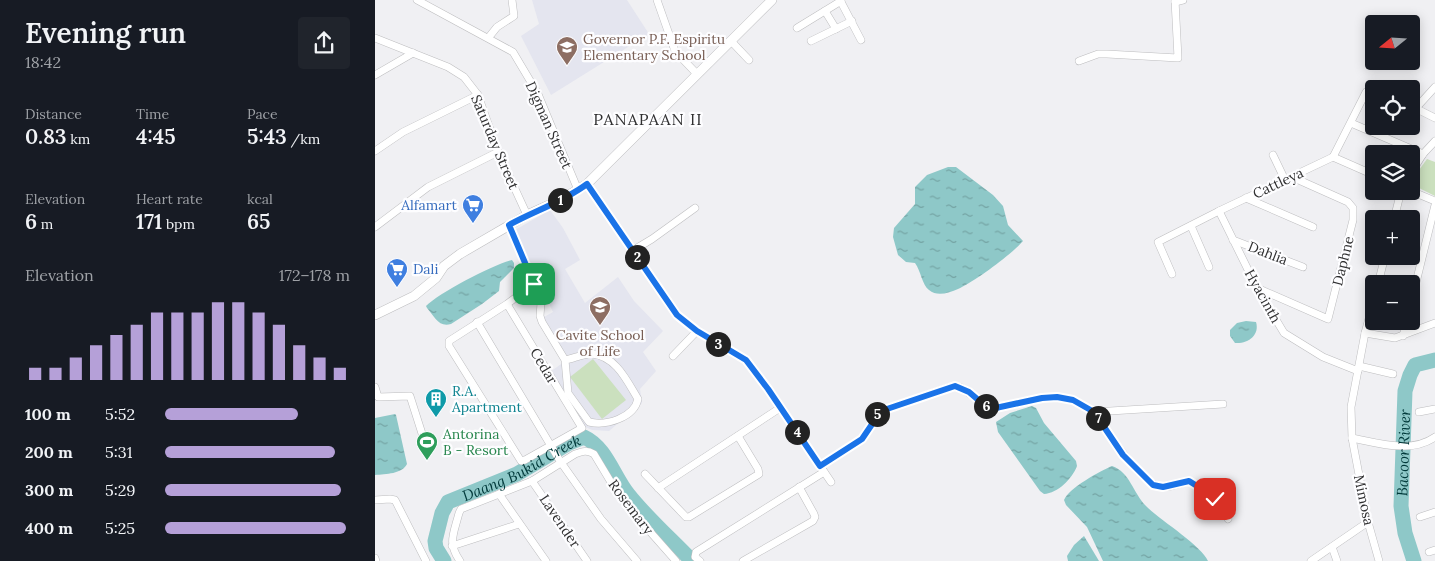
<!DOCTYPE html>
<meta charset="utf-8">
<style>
:root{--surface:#171b24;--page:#20242c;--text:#f1f3f6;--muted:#9ea1a6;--accent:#b5a0d8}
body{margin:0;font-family:Lora,serif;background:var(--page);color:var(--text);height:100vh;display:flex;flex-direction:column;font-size:19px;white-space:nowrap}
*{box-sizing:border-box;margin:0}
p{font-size:16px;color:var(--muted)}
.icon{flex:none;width:28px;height:28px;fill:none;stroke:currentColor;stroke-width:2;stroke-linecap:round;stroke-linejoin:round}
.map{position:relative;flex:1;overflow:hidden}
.details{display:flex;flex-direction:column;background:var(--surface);width:375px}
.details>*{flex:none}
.needle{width:32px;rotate:252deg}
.tools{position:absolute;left:990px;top:15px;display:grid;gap:10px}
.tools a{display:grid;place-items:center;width:55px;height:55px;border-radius:5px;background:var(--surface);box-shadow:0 2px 12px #0003;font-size:25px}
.pin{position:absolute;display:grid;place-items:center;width:42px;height:42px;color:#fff;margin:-21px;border-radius:10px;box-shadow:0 2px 8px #0006}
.km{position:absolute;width:25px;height:25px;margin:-12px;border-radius:50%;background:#222;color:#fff;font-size:14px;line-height:25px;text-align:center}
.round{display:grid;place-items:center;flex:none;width:52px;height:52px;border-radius:5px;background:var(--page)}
.headline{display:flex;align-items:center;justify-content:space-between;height:85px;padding:0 25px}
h1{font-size:28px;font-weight:600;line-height:38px}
.metrics{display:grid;grid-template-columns:repeat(3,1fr);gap:8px;height:85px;padding:5px 25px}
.metrics div{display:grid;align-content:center}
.metrics b{font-size:21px;font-weight:600}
.metrics small{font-size:14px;font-weight:400}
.metrics p{font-size:14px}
.chart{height:140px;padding:10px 25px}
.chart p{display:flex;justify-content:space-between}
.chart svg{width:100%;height:90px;margin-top:5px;stroke:var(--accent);stroke-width:6}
ul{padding:0 25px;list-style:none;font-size:16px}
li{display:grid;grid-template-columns:80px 60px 1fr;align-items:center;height:38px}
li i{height:12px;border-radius:6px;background:var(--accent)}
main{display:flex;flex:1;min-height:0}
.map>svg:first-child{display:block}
.built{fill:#e4e5ef}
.park{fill:#cbe0be}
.water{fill:url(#water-ripples)}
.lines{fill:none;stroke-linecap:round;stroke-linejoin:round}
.river{stroke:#8ec8c8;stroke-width:15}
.street-casing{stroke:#bdbdbf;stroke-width:8}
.secondary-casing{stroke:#bdbdbf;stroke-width:10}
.street{stroke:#fff;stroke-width:7}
.secondary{stroke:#fff;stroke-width:9}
.route-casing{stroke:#fff;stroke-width:10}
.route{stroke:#1a73e8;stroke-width:6}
.labels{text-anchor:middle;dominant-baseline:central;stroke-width:4.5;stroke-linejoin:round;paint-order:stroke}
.education-label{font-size:14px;fill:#785e54;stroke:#fdfdff;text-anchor:start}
.street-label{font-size:14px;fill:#303031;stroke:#fdfdff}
.shop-label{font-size:14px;fill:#366cbe;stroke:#fdfdff;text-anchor:end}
.culture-label{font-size:14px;fill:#0d838f;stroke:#fdfdff;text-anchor:start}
.leisure-label{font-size:14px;fill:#27864d;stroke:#fdfdff;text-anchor:start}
.water-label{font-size:15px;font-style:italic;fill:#00393a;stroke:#fdfdff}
.quarter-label{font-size:16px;letter-spacing:1px;fill:#303031;stroke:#fdfdff}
</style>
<main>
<section class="details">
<div class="headline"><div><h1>Evening run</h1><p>18:42</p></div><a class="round"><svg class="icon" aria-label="share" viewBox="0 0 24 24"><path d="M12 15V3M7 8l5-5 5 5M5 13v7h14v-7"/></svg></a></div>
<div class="metrics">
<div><p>Distance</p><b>0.83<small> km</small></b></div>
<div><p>Time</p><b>4:45</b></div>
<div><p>Pace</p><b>5:43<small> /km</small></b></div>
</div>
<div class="metrics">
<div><p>Elevation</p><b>6<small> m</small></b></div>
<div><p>Heart rate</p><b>171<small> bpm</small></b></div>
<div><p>kcal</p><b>65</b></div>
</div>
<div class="chart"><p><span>Elevation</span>172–178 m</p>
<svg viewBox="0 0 160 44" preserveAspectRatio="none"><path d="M5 44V38M15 44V38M25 44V33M35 44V27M45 44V22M55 44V17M65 44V11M75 44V11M85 44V11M95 44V6M105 44V6M115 44V11M125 44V17M135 44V27M145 44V33M155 44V38"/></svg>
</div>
<ul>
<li><b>100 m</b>5:52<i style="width:72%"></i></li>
<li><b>200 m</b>5:31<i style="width:92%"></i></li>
<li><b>300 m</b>5:29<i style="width:95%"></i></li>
<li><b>400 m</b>5:25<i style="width:98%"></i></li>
</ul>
</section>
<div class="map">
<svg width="1060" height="561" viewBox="0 0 1060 561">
<defs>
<pattern id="water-ripples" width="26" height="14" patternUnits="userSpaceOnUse" patternTransform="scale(1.25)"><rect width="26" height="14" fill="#8ec8c8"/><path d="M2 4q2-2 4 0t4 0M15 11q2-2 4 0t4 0" fill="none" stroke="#74a3a3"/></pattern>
</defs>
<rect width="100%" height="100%" fill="#f0f0f3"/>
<g class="built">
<path d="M157 0H252L274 34 176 95 146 36 164 24Z"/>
<path d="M175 210 188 228 205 260 190 269 210 303 243 277 259 301 288 331 268 352 281 371 265 389 267 403 234 431 217 430 206 425 175 372 189 362 164 320 178 312 145 245 140 230Z"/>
</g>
<g class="park">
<path d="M1052 159 1060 162V196L1036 184V181Z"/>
<path d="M218 359 251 400 227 419 195 377Z"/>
</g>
<g class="water">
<path d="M573 167H581L618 195 628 206 633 225 648 241C637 254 599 282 583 289 574 293 562 297 554 290 547 285 546 271 540 263L531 262 523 255 518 237 519 228 540 204V187L552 175Z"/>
<path d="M137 260 139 263V268L125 282 124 291 107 304 76 324C64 328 59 316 52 308L51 306C64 293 119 264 137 260Z"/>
<path d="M871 321 881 322C885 335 873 344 860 343L855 336V330L862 323Z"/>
<path d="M657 406 661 408 669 423 701 461 702 466C697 479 683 493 669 494L665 491 623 432 621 422 635 413Z"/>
<path d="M20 414 21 415 32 464C27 474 11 474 0 475V418Z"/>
<path d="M737 466C755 472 758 493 771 506 786 521 826 545 833 561H728L712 527 691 505 689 500C694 488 725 471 737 466Z"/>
<path d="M709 536 724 561H693L692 556 699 545Z"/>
</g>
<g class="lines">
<g class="river">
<path id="s1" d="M69 561 61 548 60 541 67 513 73 502 142 474 194 443 209 437C231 447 239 477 253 494 272 518 296 539 317 561"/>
<path id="s2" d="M1039 561 1030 533 1026 506 1030 391 1035 375 1040 365 1060 360"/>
</g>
<g class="street-casing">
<g id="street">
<path d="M42 0 138 52 163 94 203 190"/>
<path d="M282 0 300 51 322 74"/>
<path d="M465 0 486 40"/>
<path d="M800 2 808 0"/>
<path d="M450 11 461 29"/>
<path d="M422 28 466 1"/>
<path d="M114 37 122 27 139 16 137 0"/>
<path d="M0 38 73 67 89 77 103 95 123 152 152 215"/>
<path d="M356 41 374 60"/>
<path d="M436 41 477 21"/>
<path d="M704 61 723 54H732L803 58 800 0"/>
<path d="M0 75 38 53"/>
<path d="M1036 106 1060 118"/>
<path d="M1041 108 1060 87"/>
<path d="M976 123 1048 154"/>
<path d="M0 151 28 132 103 95"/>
<path d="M898 155 910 180"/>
<path d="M958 157 999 175"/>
<path d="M1036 173 1048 154 1060 141"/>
<path d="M212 184 302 315 322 331 371 360 393 389 456 482"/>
<path d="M1036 191 1060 201"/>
<path d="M871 198 938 227"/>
<path d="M844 211 882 288 909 333 948 357 983 371"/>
<path d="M1019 219 1026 191"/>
<path d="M816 226 834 267"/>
<path d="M0 227 53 187 123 152"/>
<path d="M858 240 928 267"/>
<path d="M257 251 277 239 320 208"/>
<path d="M797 274 783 242 844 211 958 157 991 92 999 95"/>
<path d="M159 284 166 303 165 316 167 322 190 360 193 393 214 422C231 426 259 418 263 399 252 381 241 356 217 354 209 353 198 359 190 360"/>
<path d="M1003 284 1010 256"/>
<path d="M882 288 953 319 978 220V208L973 202 917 177"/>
<path d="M999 300 990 333 976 407 977 438 993 522 1004 561"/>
<path d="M1036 303 1060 205"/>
<path d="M132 304 207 428 150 460 146 461 74 346V341L132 304 159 284 134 225"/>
<path d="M102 322 185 461 226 519 262 561"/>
<path d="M990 333 1020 338 1060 323"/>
<path d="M1028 336 1032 321"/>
<path d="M298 356 322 331"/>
<path d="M984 366 1018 374"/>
<path d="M0 387 3 397 35 396 50 443"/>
<path d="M719 412C731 430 766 485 787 487 795 488 805 483 814 481L839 499 853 519"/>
<path d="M1044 412 1060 409"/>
<path d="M977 438C1003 443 1036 454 1060 437"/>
<path d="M445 466 487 439 506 411 575 387H585L616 409 667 398 682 397 698 400 719 412 848 404"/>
<path d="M270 474 311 517H314L384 474 383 469 363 436"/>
<path d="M157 481 212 561"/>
<path d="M283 488 405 408"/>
<path d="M124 494 171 561"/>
<path d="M0 500 15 499 20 500 51 561"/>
<path d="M1045 517 1060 512"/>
<path d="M77 546 144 524"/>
<path d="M957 547 962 561"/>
<path d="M1054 552 1060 550"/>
<path d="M0 558 1 561"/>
<path d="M85 561C72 543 79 533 84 513L86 509 157 481 200 454C208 451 212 450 219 454L240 489 263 518 301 561"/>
<path d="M325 561 320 557 321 552 449 472"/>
<path d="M368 561 438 521 440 517 439 514 424 487"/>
<path d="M936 561 993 522"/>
</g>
</g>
<g class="secondary-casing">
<path id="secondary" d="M0 315 39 296 61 278 69 266 85 254 152 215 189 198 212 184 397 0"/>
</g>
<use href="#street" class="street"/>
<use href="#secondary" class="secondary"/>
</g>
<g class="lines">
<g class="route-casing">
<path id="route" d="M159 284 134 225C159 211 188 202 212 184L302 315 322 331 371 360 393 389 445 466 487 439 506 411 580 386 594 392 608 404 616 409 667 398 682 397 698 400 719 412 748 455 778 485 788 487 814 481 830 491 840 499"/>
</g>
<use href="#route" class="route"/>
</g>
<defs>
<g id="school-pin" transform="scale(1.125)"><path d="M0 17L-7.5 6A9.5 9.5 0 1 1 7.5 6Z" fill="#8d6e63" stroke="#fdfdff"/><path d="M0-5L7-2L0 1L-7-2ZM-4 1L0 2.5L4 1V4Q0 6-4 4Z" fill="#fff"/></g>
<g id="supermarket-pin" transform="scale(1.125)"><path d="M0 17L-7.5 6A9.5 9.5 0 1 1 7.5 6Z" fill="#3f7fe0" stroke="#fdfdff"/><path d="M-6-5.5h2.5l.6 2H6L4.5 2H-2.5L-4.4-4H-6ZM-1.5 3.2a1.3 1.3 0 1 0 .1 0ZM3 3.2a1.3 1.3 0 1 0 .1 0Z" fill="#fff"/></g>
<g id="building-pin" transform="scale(1.125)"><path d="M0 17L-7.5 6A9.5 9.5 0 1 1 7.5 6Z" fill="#0f9aa8" stroke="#fdfdff"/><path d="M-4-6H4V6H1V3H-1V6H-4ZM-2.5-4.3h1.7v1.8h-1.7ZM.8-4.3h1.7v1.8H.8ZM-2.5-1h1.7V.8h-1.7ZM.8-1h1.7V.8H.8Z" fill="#fff"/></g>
<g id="stadium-pin" transform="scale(1.125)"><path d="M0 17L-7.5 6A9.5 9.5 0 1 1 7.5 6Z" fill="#2e9e5b" stroke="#fdfdff"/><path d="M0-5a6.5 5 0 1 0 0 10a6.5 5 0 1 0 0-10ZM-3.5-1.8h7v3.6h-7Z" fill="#fff"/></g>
</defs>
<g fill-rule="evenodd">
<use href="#school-pin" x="192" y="47"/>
<use href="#supermarket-pin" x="98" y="205"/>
<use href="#supermarket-pin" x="22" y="269"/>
<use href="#school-pin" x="225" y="307"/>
<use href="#building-pin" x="61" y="399"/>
<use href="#stadium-pin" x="52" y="442"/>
</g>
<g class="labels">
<g class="education-label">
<text x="208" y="39">Governor P.F. Espiritu<tspan x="208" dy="16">Elementary School</tspan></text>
<text x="225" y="335" text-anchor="middle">Cavite School<tspan x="225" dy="16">of Life</tspan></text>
</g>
<g class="street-label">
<text transform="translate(174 125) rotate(66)">Digman Street</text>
<text transform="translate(120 142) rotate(67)">Saturday Street</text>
<text transform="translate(903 183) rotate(-25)">Cattleya</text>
<text transform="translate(893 253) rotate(21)">Dahlia</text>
<text transform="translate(968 261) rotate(-76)">Daphne</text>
<text transform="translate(888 296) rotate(61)">Hyacinth</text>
<text transform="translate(169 366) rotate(59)">Cedar</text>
<text transform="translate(989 500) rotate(78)">Mimosa</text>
<text transform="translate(256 507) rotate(53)">Rosemary</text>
<text transform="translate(185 521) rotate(56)">Lavender</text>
</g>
<g class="shop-label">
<text x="82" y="205">Alfamart</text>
<text x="38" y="269" text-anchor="start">Dali</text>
</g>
<g class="culture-label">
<text x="77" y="391">R.A.<tspan x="77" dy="16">Apartment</tspan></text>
</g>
<g class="leisure-label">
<text x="68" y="434">Antorina<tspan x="68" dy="16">B - Resort</tspan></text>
</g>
<g class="water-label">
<text stroke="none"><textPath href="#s2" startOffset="110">Bacoor River</textPath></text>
<text stroke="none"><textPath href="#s1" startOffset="145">Daang Bukid Creek</textPath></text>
</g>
<g class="quarter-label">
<text x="273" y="119">PANAPAAN II</text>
</g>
</g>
</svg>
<div class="tools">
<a><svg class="needle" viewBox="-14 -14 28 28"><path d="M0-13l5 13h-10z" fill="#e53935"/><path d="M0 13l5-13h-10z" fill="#9ea1a6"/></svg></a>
<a><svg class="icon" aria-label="locate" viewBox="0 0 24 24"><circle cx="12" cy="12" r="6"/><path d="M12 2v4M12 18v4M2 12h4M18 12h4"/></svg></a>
<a><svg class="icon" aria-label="layers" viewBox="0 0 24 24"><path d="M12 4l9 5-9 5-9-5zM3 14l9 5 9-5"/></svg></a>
<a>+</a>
<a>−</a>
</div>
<div class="pin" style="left:159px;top:284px;background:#1e9e55"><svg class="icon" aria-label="arrive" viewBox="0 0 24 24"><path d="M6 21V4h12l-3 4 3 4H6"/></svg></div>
<div class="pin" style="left:840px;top:499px;background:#d93025"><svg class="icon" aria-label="check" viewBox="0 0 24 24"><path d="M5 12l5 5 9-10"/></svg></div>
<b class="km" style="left:185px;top:200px">1</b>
<b class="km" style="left:262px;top:257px">2</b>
<b class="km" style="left:343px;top:344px">3</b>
<b class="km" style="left:422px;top:432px">4</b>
<b class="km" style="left:502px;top:414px">5</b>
<b class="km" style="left:611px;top:406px">6</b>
<b class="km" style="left:723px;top:418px">7</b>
</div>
</main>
